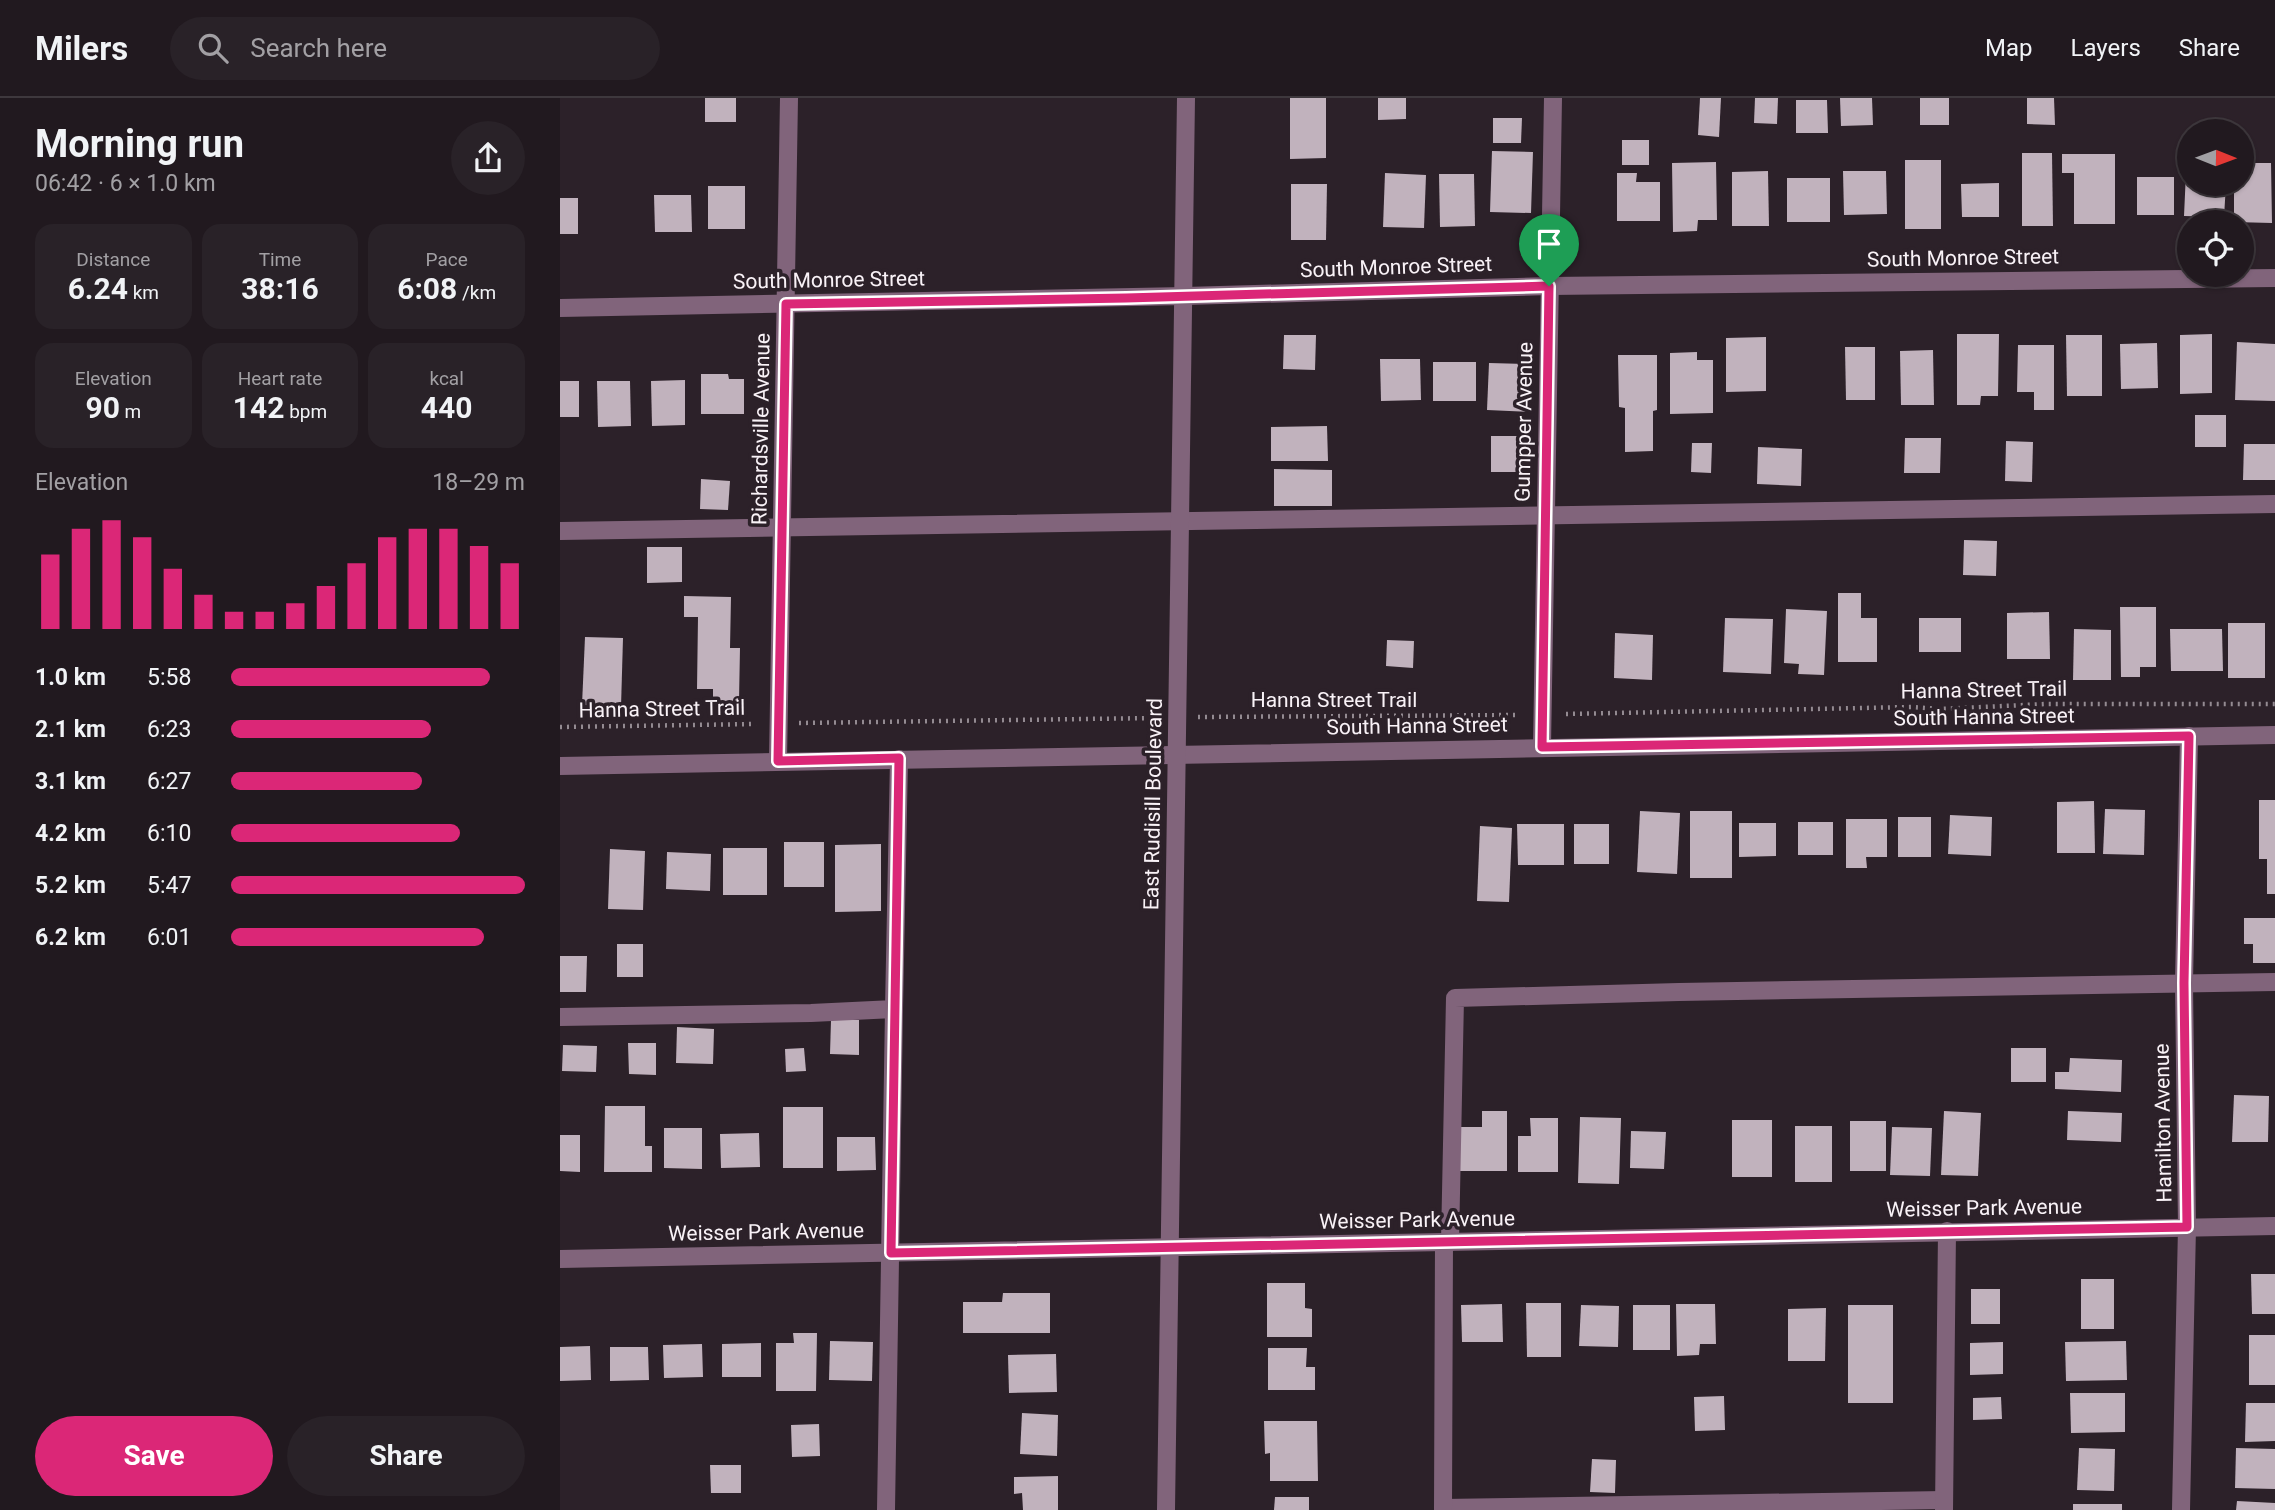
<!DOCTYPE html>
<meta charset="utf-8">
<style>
:root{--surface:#21191f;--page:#292228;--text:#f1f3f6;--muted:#a2a0a4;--line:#3e383d;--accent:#db2777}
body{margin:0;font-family:Roboto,sans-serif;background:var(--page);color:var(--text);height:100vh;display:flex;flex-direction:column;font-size:26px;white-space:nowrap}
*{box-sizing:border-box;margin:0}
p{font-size:23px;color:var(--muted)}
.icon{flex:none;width:38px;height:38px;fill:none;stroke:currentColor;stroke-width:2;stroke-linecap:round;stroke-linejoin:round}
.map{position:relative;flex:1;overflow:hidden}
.sheet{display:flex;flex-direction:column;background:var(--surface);width:560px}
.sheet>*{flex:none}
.needle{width:46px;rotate:91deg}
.buttons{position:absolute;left:1617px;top:21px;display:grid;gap:14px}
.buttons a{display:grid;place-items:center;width:77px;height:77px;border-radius:50%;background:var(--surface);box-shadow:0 2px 5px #0004,0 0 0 2px var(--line);font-size:35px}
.pin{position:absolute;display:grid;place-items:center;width:60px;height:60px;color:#fff;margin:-72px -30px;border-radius:50% 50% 50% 0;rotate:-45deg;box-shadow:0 0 7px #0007}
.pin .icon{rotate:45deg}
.round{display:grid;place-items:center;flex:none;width:74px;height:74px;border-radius:37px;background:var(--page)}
.overview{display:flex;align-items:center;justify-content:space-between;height:119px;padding:0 35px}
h1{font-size:38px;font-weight:700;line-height:52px}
.stats{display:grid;grid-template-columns:repeat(3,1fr);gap:10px;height:119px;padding:7px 35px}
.stats div{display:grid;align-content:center;border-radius:18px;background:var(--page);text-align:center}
.stats b{font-size:30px;font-weight:700}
.stats small{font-size:19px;font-weight:400}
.stats p{font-size:19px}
.chart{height:196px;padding:14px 35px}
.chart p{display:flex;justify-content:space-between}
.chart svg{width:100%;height:126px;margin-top:7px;stroke:var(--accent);stroke-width:6}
.primary-button{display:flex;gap:14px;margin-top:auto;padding:14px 35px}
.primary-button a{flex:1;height:80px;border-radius:42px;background:var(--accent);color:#fff;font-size:28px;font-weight:700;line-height:80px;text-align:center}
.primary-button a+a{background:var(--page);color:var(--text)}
ul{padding:0 35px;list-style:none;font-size:23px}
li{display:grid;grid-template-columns:112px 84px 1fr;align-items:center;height:52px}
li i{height:18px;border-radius:9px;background:var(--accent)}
header{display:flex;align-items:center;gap:42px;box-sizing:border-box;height:98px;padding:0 35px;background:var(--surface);border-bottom:2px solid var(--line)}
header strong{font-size:33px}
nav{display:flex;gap:38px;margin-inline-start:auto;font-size:24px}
.search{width:490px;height:63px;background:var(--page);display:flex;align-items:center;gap:18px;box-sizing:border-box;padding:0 24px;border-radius:38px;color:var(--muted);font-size:26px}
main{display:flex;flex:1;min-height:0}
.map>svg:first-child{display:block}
.building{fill:#c1b2bd}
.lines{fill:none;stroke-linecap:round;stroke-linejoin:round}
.path{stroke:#948b92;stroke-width:4.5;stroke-dasharray:2 5;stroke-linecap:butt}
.minor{stroke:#81647b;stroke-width:18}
.route-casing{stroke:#fff;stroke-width:14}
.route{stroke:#db2777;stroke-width:9}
.labels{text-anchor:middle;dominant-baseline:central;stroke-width:7;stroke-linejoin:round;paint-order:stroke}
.street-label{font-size:21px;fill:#f9f2f7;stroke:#2c2129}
</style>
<header>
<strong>Milers</strong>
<div class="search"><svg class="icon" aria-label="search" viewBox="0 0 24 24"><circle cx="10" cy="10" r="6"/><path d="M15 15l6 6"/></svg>Search here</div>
<nav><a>Map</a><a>Layers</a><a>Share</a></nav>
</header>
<main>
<section class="sheet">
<div class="overview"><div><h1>Morning run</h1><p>06:42 · 6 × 1.0 km</p></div><a class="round"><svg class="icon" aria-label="share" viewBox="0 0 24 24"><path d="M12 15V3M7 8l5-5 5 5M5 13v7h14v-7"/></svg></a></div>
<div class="stats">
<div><p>Distance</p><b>6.24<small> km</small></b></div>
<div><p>Time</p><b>38:16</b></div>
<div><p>Pace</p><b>6:08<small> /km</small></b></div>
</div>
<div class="stats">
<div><p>Elevation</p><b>90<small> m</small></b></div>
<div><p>Heart rate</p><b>142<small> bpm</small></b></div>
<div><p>kcal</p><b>440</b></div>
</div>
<div class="chart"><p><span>Elevation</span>18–29 m</p>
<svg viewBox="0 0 160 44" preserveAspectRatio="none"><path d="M5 44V18M15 44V9M25 44V6M35 44V12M45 44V23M55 44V32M65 44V38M75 44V38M85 44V35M95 44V29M105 44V21M115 44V12M125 44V9M135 44V9M145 44V15M155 44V21"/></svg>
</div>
<ul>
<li><b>1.0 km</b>5:58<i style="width:88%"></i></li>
<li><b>2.1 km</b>6:23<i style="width:68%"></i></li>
<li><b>3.1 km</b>6:27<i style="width:65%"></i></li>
<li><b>4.2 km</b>6:10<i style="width:78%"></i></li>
<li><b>5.2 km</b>5:47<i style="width:100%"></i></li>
<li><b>6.2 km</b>6:01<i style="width:86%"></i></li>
</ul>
<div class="primary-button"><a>Save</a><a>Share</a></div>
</section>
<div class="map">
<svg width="1715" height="1412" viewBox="0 0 1715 1412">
<rect width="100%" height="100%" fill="#2c2129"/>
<g class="building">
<rect x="145" y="0" width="31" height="24"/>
<path d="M730 0H766V60L730 61Z"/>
<path d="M818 0H846V21L818 22Z"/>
<path d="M1140 0H1161L1159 39 1138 37Z"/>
<path d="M1195 0H1218L1217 26 1194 25Z"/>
<path d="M1280 0H1312L1313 27 1281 28Z"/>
<rect x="1360" y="0" width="29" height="27"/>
<path d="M1467 0H1494L1495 27 1467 26Z"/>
<path d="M1236 2H1267L1268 35H1236Z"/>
<path d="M933 20H962L961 45H933Z"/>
<rect x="1062" y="42" width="27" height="25"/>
<path d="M932 53 973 54 971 115 930 114Z"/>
<path d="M1462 55H1492L1493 128H1462Z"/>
<path d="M1502 56H1555V126H1514V75H1502Z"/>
<rect x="1345" y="62" width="36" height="69"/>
<path d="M1156 64 1157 122H1138L1137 133 1113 134 1112 65Z"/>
<path d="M1682 65H1711L1712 125 1674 124V86H1682Z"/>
<path d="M1208 73 1209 128H1172V74Z"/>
<path d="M1283 73H1326L1327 116 1284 117Z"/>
<path d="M1626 74H1629V86H1666L1664 119 1624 118Z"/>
<path d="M825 75 866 77 864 130 823 129Z"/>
<path d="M1057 75H1077L1076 84H1100V123H1057Z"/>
<path d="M879 76H914L915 128 880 129Z"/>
<rect x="1577" y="79" width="37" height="38"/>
<rect x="1227" y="80" width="43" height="44"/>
<path d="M1439 85V119H1402L1401 86Z"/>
<path d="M731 86H767L766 142H731Z"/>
<rect x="148" y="88" width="37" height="43"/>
<path d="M94 97H131L132 134H95Z"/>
<rect x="0" y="100" width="18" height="36"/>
<path d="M1397 236H1439L1438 298H1421L1420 307H1397Z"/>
<path d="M1652 236V295L1620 296V237Z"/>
<path d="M724 237H756L755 272 723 271Z"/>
<path d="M1506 237H1542V298H1507Z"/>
<path d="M1206 239V293L1166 294V240Z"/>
<path d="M1677 244 1715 246V303L1675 302Z"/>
<path d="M1597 245 1598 290 1561 291 1560 246Z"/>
<path d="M1458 247H1494V312H1474V294H1457Z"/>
<path d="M1285 249H1315V302H1286Z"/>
<path d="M1373 252 1374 307H1341L1340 253Z"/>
<path d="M1137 254V262H1153V315L1110 316V255Z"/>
<path d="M1058 257H1097V312L1093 313V353L1065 354V310L1059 309Z"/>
<path d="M820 261H860L861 302 821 303Z"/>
<rect x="873" y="264" width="43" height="39"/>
<path d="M929 265 971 266 970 314 927 312Z"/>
<path d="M141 276H168L169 281H184V316H141Z"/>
<path d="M125 282V327L92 328 91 283Z"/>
<rect x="0" y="283" width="19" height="36"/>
<path d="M37 283H70L71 328 38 329Z"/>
<rect x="1635" y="317" width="31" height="32"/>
<path d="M767 328 768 363H711V329Z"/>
<rect x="931" y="338" width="32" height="36"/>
<path d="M1345 340H1381L1380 375H1344Z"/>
<path d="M1446 343 1473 344 1472 384 1445 383Z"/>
<path d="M1132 345H1152L1151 375 1131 374Z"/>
<path d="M1684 346H1715V382H1683Z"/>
<path d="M1198 349 1242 351 1241 388 1197 386Z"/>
<path d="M714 371 772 372V408H714Z"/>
<path d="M141 381 170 383 168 412 140 411Z"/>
<path d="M1404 442 1437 443 1436 478 1403 477Z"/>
<path d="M87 449H122V484L87 485Z"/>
<path d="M1278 495H1301V520H1317V564H1278Z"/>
<path d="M124 498 171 499 170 550H180L179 603H153V591H137L138 519H124Z"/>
<path d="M1560 509H1596V569H1580V579H1561Z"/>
<path d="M1226 511 1267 513 1264 577 1238 576 1239 566 1224 565Z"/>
<path d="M1489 514 1490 561H1447V515Z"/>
<path d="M1165 520 1213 521 1211 576 1163 574Z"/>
<rect x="1359" y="520" width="42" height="34"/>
<rect x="1668" y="525" width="37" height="55"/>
<path d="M1514 531 1551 532V582H1513Z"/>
<path d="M1610 531H1662L1663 573H1611Z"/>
<path d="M1055 535 1093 537 1092 582 1054 580Z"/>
<path d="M25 539 63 540 61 609 22 607Z"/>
<path d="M827 542 854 543 853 570 826 568Z"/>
<path d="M1699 702H1715V796H1707V761H1699Z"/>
<path d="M1534 703 1535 755H1497V704Z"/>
<path d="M1545 711 1585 712 1584 757 1543 756Z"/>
<path d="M1080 713 1120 715 1117 776 1077 774Z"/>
<rect x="1130" y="713" width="42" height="67"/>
<path d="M1390 717 1432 719 1431 758 1388 756Z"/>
<rect x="1338" y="719" width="33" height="40"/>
<path d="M1286 721H1327V759H1306L1307 770H1286Z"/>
<rect x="1238" y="724" width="35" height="33"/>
<path d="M1179 725H1216V758L1179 759Z"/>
<path d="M957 726H1004V767H958Z"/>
<rect x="1014" y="726" width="35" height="40"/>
<path d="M920 728 952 730 949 804 917 803Z"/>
<rect x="224" y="744" width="40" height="45"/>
<path d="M321 746V813L275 814V747Z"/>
<rect x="163" y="750" width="44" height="47"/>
<path d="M50 751 85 753 83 812 48 811Z"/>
<path d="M107 754 151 756 150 793 106 791Z"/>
<path d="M1684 820H1715V865H1693V846H1684Z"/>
<rect x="57" y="846" width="26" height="33"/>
<path d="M0 858H27L26 894H0Z"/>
<path d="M271 922H299V957L270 956Z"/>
<path d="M117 929 154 931 153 966 116 965Z"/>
<path d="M68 945H96V977L69 976Z"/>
<path d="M3 947 37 948 36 974 2 973Z"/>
<path d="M244 950 246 973 226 974 225 951Z"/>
<rect x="1451" y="950" width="35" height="34"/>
<path d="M1510 960 1562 962 1561 994 1495 991V974H1509Z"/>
<path d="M1674 997 1709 998 1708 1044H1672Z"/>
<path d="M45 1008H85V1048H92V1074H44Z"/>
<rect x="223" y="1009" width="40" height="61"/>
<path d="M922 1013H947V1073H900V1029H922Z"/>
<path d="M1384 1013 1421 1015 1418 1078 1381 1077Z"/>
<path d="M1508 1013 1562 1015 1561 1044 1507 1042Z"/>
<path d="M1020 1019 1061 1020 1059 1086 1018 1085Z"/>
<path d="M970 1020H998V1074H958V1038H971Z"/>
<rect x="1172" y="1022" width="40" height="57"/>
<rect x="1290" y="1023" width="36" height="50"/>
<rect x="1235" y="1028" width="37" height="56"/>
<path d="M1332 1029 1372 1030 1370 1078 1330 1077Z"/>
<path d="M104 1030H142V1071L104 1070Z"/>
<path d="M1071 1033 1106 1034 1104 1071 1070 1070Z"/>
<path d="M199 1035 200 1069 161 1070 160 1036Z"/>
<path d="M0 1037H20V1074L0 1073Z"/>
<path d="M277 1039H315L316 1072 277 1073Z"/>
<path d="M1691 1176H1715V1216H1692Z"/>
<rect x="1521" y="1181" width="33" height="50"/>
<path d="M707 1185H745V1210L752 1211V1239H707Z"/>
<rect x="1411" y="1191" width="29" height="35"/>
<path d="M443 1195H490V1235H403V1204H442Z"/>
<path d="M966 1205H1001V1259H967Z"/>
<path d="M942 1206 943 1244H902L901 1207Z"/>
<path d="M1116 1206H1155L1156 1246H1140L1139 1257 1117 1258Z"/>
<path d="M1021 1207 1059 1208 1058 1249 1019 1248Z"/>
<rect x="1073" y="1207" width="37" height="45"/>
<rect x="1288" y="1207" width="45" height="98"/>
<path d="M1266 1210 1265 1263H1228V1211Z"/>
<path d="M233 1235H257L256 1293H216V1245H234Z"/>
<rect x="1689" y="1237" width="26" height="50"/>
<path d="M270 1243 313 1244 312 1283 269 1282Z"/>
<path d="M1566 1243 1567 1282 1506 1283 1505 1244Z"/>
<path d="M1443 1244V1276L1410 1277V1245Z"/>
<path d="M201 1245V1279H162V1246Z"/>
<path d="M142 1246 143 1279 104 1280 103 1247Z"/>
<path d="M30 1248 31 1282 0 1283V1249Z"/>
<path d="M50 1249H88L89 1282 50 1283Z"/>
<path d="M708 1250H747L746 1269H755V1292H708Z"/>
<path d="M496 1256 497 1294 449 1295 448 1257Z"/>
<path d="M1510 1295H1565V1334L1511 1335Z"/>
<path d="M1164 1298 1165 1332 1135 1333 1134 1299Z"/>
<path d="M1441 1299 1442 1321 1413 1322V1300Z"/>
<path d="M1686 1305H1715V1343L1685 1344Z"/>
<path d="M462 1315 498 1317 497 1358 460 1356Z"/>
<path d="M704 1323H757L758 1383H710V1355L705 1356Z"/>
<path d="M259 1326 260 1358 232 1359 231 1327Z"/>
<path d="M1519 1350 1555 1351 1554 1393 1517 1392Z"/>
<path d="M1676 1350 1715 1351V1391L1675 1390Z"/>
<path d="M1032 1361 1056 1362 1055 1395 1030 1394Z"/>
<path d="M150 1367H181V1395H151Z"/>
<path d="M498 1378V1412H463L462 1395 454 1396V1379Z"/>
<path d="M715 1399H749V1412H714Z"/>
<path d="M1677 1403 1715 1405V1412H1676Z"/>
<rect x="1513" y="1406" width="49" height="6"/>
</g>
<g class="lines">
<g class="path">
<path d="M1006 616 1351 609 1381 611 1486 606H1715"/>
<path d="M638 619 959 617"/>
<path d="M239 625 595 620"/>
<path d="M0 629 196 626"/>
</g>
<g class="minor">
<path d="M0 210 625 198 989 188 1715 180"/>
<path d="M0 433 1715 406"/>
<path d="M982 649 993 0"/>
<path d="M218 663 229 0"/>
<path d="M0 668 1715 637"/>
<path d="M0 919 251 915 334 911 339 661"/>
<path d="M890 1144 895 900 1119 894 1715 884"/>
<path d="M0 1161 1715 1128"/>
<path d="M883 1410 1384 1402"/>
<path d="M326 1412 334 911"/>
<path d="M606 1412 626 0"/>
<path d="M883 1412 884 1144"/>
<path d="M1384 1412 1387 1133"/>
<path d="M1621 1412 1627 1129 1624 885 1629 638"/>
</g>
</g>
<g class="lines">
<g class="route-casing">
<path id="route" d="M989 188 982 649 1629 638 1624 885 1627 1129 331 1155 339 660 218 663 226 206 566 200Z"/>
</g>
<use href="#route" class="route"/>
</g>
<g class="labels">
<g class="street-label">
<text transform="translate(1403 160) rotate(-1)">South Monroe Street</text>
<text transform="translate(836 169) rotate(-2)">South Monroe Street</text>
<text transform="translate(269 182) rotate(-1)">South Monroe Street</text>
<text transform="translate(964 324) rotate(-89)">Gumpper Avenue</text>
<text transform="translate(201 331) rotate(-89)">Richardsville Avenue</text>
<text transform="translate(1424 592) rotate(-1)">Hanna Street Trail</text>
<text x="774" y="602">Hanna Street Trail</text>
<text transform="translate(102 611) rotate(-1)">Hanna Street Trail</text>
<text transform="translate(1424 619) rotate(-1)">South Hanna Street</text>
<text transform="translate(857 628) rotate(-1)">South Hanna Street</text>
<text transform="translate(593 706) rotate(-89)">East Rudisill Boulevard</text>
<text transform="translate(1603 1025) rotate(-91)">Hamilton Avenue</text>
<text transform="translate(1424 1110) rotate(-1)">Weisser Park Avenue</text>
<text transform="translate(857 1122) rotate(-1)">Weisser Park Avenue</text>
<text transform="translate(206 1134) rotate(-1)">Weisser Park Avenue</text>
</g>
</g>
</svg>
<div class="buttons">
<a><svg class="needle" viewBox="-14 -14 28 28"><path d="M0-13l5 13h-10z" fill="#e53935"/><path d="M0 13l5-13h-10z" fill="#a2a0a4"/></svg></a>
<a><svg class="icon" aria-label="locate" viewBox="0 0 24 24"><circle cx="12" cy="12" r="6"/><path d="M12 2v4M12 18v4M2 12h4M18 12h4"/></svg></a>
</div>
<div class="pin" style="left:989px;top:188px;background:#1e9e55"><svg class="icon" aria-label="arrive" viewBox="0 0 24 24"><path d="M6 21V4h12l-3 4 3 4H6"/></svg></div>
</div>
</main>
